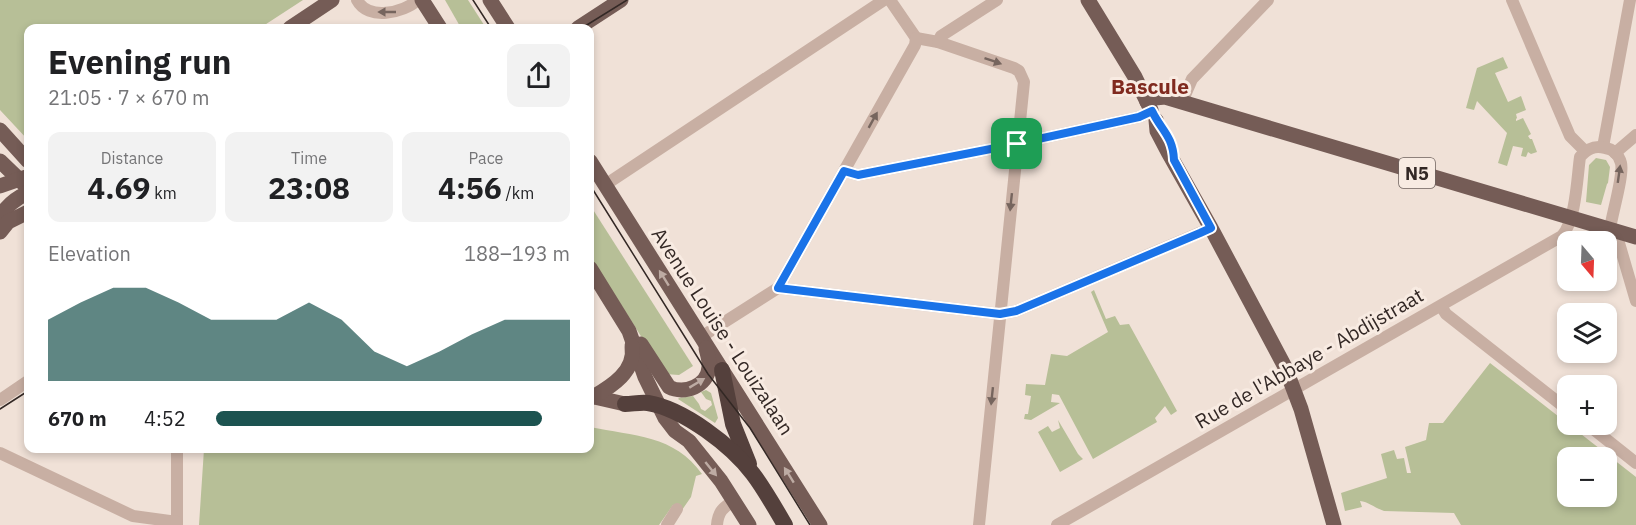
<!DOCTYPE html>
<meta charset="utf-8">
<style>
:root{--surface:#fff;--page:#f2f2f2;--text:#202124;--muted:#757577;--accent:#1c5350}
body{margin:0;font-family:"IBM Plex Sans",sans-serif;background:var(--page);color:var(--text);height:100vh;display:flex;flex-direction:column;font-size:22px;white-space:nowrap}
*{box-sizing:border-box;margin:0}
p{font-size:20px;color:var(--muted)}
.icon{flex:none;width:33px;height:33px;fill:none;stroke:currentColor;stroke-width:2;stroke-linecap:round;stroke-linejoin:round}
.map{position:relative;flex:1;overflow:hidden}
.details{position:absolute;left:24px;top:24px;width:570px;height:429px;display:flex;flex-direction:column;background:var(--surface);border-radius:12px;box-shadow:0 3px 9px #0003}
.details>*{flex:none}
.needle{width:39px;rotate:161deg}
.tools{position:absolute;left:1557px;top:231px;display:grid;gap:12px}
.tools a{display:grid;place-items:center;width:60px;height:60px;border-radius:12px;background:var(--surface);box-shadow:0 3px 9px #0003;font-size:30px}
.pin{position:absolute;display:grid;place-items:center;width:51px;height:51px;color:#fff;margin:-26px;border-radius:12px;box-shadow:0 3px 9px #0006}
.round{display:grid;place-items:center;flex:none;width:63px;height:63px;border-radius:12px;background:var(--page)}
.overview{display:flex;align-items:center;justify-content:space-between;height:102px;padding:0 24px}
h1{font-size:33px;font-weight:700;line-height:45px}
.stats{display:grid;grid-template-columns:repeat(3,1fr);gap:9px;height:102px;padding:6px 24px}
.stats div{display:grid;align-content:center;border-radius:12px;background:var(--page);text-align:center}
.stats b{font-size:30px;font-weight:700}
.stats small{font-size:16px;font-weight:400}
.stats p{font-size:16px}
.chart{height:168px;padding:12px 24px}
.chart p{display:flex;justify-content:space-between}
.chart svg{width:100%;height:108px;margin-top:6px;fill:var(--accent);opacity:.7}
ul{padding:0 24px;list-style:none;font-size:20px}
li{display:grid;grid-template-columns:96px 72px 1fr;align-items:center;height:45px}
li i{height:15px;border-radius:8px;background:var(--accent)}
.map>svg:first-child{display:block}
.green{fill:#b7bf97;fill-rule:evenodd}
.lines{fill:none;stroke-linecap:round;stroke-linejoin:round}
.minor{stroke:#c8afa3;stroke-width:12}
.major{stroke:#755c56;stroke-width:15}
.highway{stroke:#54403c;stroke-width:16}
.tram{stroke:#332825;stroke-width:1.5}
.oneway{fill:#76655e}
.oneway2{fill:#bdaba3}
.route-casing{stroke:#fff;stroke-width:12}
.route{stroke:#1a73e8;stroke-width:8}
.labels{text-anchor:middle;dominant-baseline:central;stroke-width:6;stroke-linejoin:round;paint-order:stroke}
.shield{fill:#f8ebe2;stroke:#6e625e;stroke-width:1.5}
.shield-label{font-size:18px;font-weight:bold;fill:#332825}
.street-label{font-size:20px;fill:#332825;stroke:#f8ebe2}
.neighbourhood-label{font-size:21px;font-weight:bold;fill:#802a1f;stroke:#f8ebe2}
</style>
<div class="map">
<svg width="1636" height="525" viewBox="0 0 1636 525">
<rect width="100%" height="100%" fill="#f0e1d7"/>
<g class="green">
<path d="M0 0H303L260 28H28V140L0 110Z"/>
<path d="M445 0H468L486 28H461Z"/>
<path d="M1503 57 1508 68 1495 73 1508 102 1521 96 1526 110 1516 114 1517 118 1516 119V121L1523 118 1531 134 1528 136 1530 139H1532L1537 152 1531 154 1528 152 1526 157 1521 156 1523 148 1513 146 1507 166 1498 163 1507 133 1477 101 1474 110 1466 108 1477 68Z"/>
<path d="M1596 158 1606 160 1610 167 1608 183 1607 184 1601 205 1586 202 1589 165Z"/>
<path d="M590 205 693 366 679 375 665 374 590 256Z"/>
<path d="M1094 290 1106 319 1115 316 1120 325 1129 324 1177 411 1171 415 1165 406 1155 418 1157 422 1093 459 1059 395 1052 394 1051 402 1060 403 1031 420 1024 419 1025 414H1028L1031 396 1025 395 1026 384 1045 385 1051 354 1067 356 1108 332 1091 292Z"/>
<path d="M1490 363 1636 477V525H1461L1454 513 1384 511C1375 508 1369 502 1360 501L1362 507 1345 511 1341 493 1387 478 1381 454 1394 450 1397 459 1404 458 1407 473H1411L1405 447 1426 440 1429 423H1443ZM1568 458H1606V496H1568Z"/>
<path d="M706 390 711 393 718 418 715 423 678 399 679 398 693 396 699 404 701 409 705 411 712 405 711 401 706 399 701 392Z"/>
<path d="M1058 420 1078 454 1083 459 1060 472 1038 432 1048 426 1052 432 1060 428Z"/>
<path d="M590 427C633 436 675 435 702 474L696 476 691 497 682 510 673 505 659 525H199L204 449 590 448Z"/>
</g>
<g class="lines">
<g class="minor">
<path d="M357 0C368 21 403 13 418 0"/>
<path d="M890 0 916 38"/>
<path d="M1512 0 1570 136 1585 151"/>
<path d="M916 38 938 42 1014 68 1019 71 1024 82 979 525"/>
<path d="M938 42 941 36 997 0"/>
<path d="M1182 102 1192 79 1268 0"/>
<path d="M1603 147 1630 0"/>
<path d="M1615 153 1636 135"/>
<path d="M844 171 858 175 1006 146 1139 117 1152 111"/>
<path d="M605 185 884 0"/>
<path d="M778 288 1000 314 1016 311 1211 228"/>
<path d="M1441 306 1446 314 1568 410"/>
<path d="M701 337 778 288 915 45 916 38"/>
<path d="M0 400 28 381"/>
<path d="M1587 424 1636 463"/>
<path d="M177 448V525"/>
<path d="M0 453 133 516 177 522"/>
<path d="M667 525 677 509"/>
<path d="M717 525C718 512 723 507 734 501"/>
<path d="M1057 525 1562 236C1576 220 1577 178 1580 157 1587 149 1594 145 1605 148 1613 149 1619 155 1621 163 1624 175 1612 214 1610 229L1619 243 1636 301"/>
</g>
<g class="major">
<path d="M422 0 440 28"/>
<path d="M490 0 508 28"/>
<path d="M1088 0 1135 77 1151 110"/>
<path d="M290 28 332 0"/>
<path d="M578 28 621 0"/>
<path d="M1147 102 1155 98 1165 97 1636 237"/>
<path d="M1156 120 1157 131 1168 152 1211 228 1285 367 1301 409 1334 525"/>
<path d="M0 130 28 161"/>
<path d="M0 161 28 188"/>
<path d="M590 161 820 525"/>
<path d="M0 186 26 177"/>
<path d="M0 217C7 205 16 198 28 193"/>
<path d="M0 232 8 222 28 212"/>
<path d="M590 268 629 331 645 377 665 418 675 431 689 441 721 481 749 525"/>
<path d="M641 344 669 387C684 395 708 386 709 367 710 361 707 354 706 348"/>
<path d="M590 396 625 404"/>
<path d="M593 397C612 386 636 371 632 346"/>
</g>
<g class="highway">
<path d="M722 370 733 424 749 464"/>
<path d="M625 404C632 404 641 402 648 403 684 409 732 446 753 474 765 490 775 508 785 525"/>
</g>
<g class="tram">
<path d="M473 0 491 28"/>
<path d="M582 28 627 0"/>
<path d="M590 185 708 374 750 428 810 525"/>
<path d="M0 409 28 391"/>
</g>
</g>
<defs><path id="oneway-solid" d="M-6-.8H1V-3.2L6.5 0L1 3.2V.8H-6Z" transform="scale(1.5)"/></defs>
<g class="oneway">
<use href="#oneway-solid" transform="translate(387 12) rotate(180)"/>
<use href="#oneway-solid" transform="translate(993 61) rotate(19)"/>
<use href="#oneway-solid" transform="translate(873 120) rotate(-61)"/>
<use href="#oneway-solid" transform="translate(1619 174) rotate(-82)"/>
<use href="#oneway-solid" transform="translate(1011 202) rotate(96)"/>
<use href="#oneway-solid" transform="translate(992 396) rotate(96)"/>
</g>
<g class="oneway2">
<use href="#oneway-solid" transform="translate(664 278) rotate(-122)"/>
<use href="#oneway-solid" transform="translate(697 383) rotate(-31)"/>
<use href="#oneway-solid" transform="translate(711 469) rotate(51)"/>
<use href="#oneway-solid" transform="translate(789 475) rotate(-122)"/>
</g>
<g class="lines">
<g class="route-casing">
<path id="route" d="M1152 111C1161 130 1173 136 1174 160L1211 228 1200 233 1016 311 1000 314 778 288 844 171 858 175 1006 146 1139 117Z"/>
</g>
<use href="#route" class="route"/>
</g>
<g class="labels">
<rect class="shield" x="1399" y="158" width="36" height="30" rx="4.5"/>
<g class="shield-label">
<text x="1417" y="173">N5</text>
</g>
<g class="street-label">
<text transform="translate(723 331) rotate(57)">Avenue Louise - Louizalaan</text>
<text transform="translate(1309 358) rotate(-30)">Rue de l'Abbaye - Abdijstraat</text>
</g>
<g class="neighbourhood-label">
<text x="1150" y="86">Bascule</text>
</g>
</g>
</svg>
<div class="tools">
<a><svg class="needle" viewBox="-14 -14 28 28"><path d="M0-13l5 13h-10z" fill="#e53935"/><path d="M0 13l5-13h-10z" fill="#757577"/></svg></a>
<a><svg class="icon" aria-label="layers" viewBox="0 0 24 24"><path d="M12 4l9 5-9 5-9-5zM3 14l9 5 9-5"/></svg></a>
<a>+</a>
<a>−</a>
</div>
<div class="pin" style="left:1017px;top:144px;background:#1e9e55"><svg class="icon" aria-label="arrive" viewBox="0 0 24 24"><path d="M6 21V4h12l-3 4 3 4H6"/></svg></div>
<section class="details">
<div class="overview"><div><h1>Evening run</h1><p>21:05 · 7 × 670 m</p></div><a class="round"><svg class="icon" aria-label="share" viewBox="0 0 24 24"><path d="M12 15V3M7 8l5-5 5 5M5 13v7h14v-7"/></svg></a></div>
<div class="stats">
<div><p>Distance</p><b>4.69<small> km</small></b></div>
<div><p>Time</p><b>23:08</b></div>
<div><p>Pace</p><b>4:56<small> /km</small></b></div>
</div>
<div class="chart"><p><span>Elevation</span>188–193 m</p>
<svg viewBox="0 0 160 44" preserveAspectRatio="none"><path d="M0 44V19L10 12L20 6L30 6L40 12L50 19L60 19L70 19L80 12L90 19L100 32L110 38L120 32L130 25L140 19L150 19L160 19V44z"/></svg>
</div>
<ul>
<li><b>670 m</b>4:52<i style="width:92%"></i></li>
</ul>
</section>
</div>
